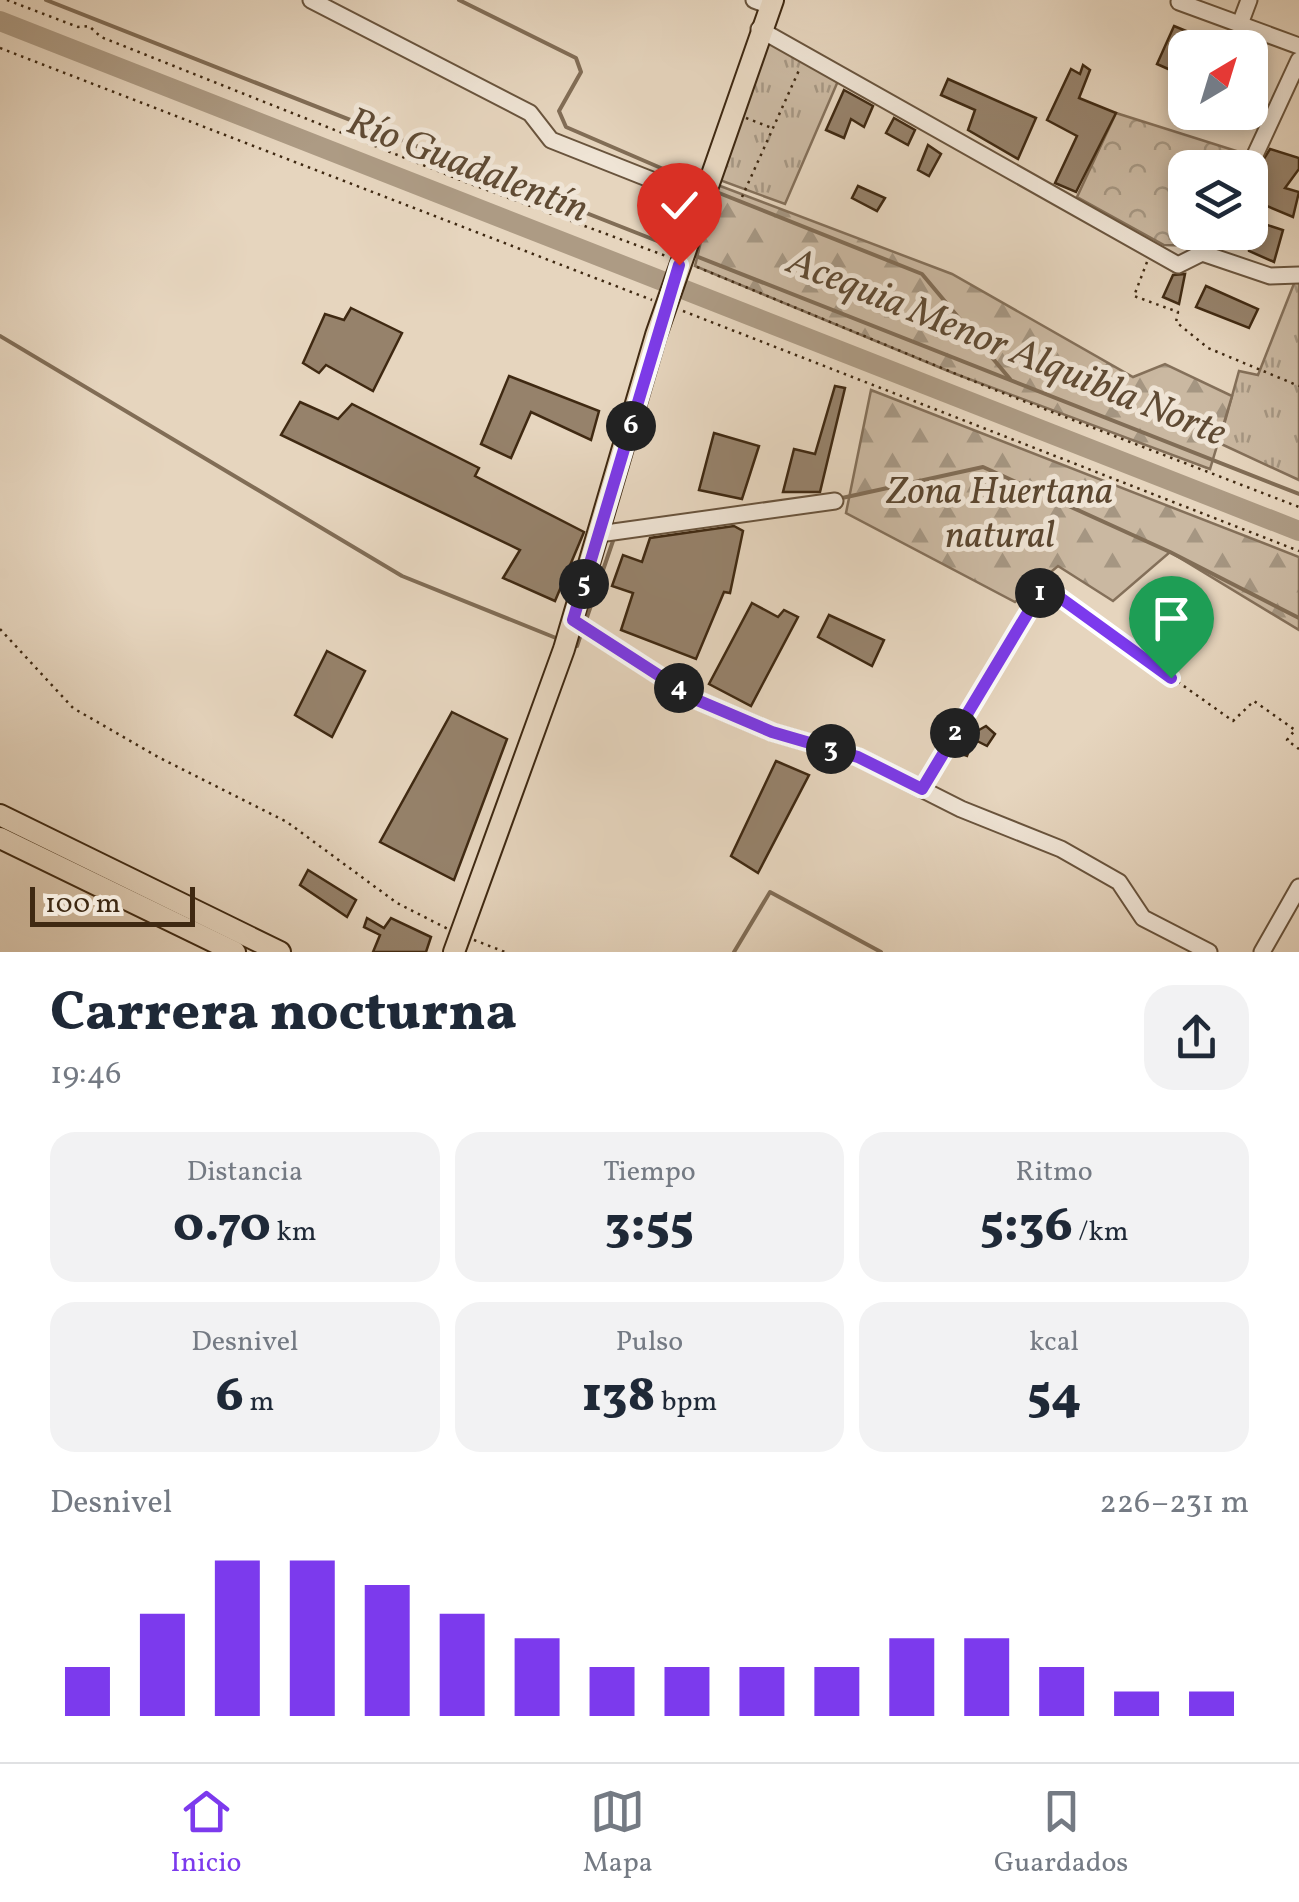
<!DOCTYPE html>
<html lang="es">
<meta charset="utf-8">
<style>
:root{--surface:#fff;--page:#f2f2f3;--text:#1f2937;--muted:#747a83;--line:#e0e1e3;--accent:#7c3aed}
body{margin:0;font-family:Vollkorn,serif;background:var(--page);color:var(--text);height:100vh;display:flex;flex-direction:column;font-size:38px;white-space:nowrap}
*{box-sizing:border-box;margin:0}
p{font-size:32px;color:var(--muted)}
.icon{flex:none;width:55px;height:55px;fill:none;stroke:currentColor;stroke-width:2;stroke-linecap:round;stroke-linejoin:round}
.map{position:relative;height:952px;overflow:hidden}
.sheet{display:flex;flex-direction:column;background:var(--surface);flex:1}
.sheet>*{flex:none}
.needle{width:65px;rotate:38deg}
.tools{position:absolute;left:1168px;top:30px;display:grid;gap:20px}
.tools a{display:grid;place-items:center;width:100px;height:100px;border-radius:20px;background:var(--surface);box-shadow:0 5px 15px #0003;font-size:50px}
.scale{position:absolute;left:30px;bottom:25px;width:165px;box-sizing:border-box;padding-left:10px;border:5px solid #3f2912;border-top:0;font-size:28px;line-height:35px;white-space:nowrap;color:#3f2912;-webkit-text-stroke:8px #efe4d5;paint-order:stroke}
.pin{position:absolute;display:grid;place-items:center;width:85px;height:85px;color:#fff;margin:-102px -42px;border-radius:50% 50% 50% 0;rotate:-45deg;box-shadow:0 0 10px #0007}
.pin .icon{rotate:45deg}
.km{position:absolute;width:50px;height:50px;margin:-25px;border-radius:50%;background:#222;color:#fff;font-size:28px;line-height:50px;text-align:center}
.round{display:grid;place-items:center;flex:none;width:105px;height:105px;border-radius:30px;background:var(--page)}
.headline{display:flex;align-items:center;justify-content:space-between;height:170px;padding:0 50px}
h1{font-size:55px;font-weight:800;line-height:75px}
.stats{display:grid;grid-template-columns:repeat(3,1fr);gap:15px;height:170px;padding:10px 50px}
.stats div{display:grid;align-content:center;border-radius:25px;background:var(--page);text-align:center}
.stats b{font-size:50px;font-weight:800}
.stats small{font-size:28px;font-weight:400}
.stats p{font-size:28px}
.chart{height:280px;padding:20px 50px}
.chart p{display:flex;justify-content:space-between}
.chart svg{width:100%;height:180px;margin-top:10px;stroke:var(--accent);stroke-width:6}
.tabs{display:flex;justify-content:space-around;align-items:center;height:140px;border-top:2px solid var(--line);background:var(--surface);font-size:28px;color:var(--muted)}
.tabs a{display:grid;justify-items:center;gap:5px}
.tabs .selected{color:var(--accent)}
.map>svg:first-child{display:block}
.grass{fill:url(#grass-tufts);stroke:#84705a;stroke-width:2.5}
.forest{fill:url(#forest-firs);stroke:#84705a;stroke-width:2.5}
.park{fill:url(#park-crowns);stroke:#84705a;stroke-width:2.5}
.lines{fill:none;stroke-linecap:round;stroke-linejoin:round}
.stream{stroke:#816d56;stroke-width:4}
.river{stroke:#ad9b84;stroke-width:20}
.building{fill:#96826b;stroke:#3f2912;stroke-width:2.5}
.minor-casing{stroke:#69543d;stroke-width:19}
.major-casing{stroke:#3f2912;stroke-width:24}
.path{stroke:#3f2912;stroke-width:2.5;stroke-dasharray:2.5 5;stroke-linecap:butt}
.minor{stroke:#efe4d5;stroke-width:15}
.major{stroke:#e6d5be;stroke-width:20}
.route-casing{stroke:#fff;stroke-width:20}
.route{stroke:#7c3aed;stroke-width:12}
.labels{text-anchor:middle;dominant-baseline:central;stroke-width:10;stroke-linejoin:round;paint-order:stroke}
.park-label{font-size:38px;font-style:italic;fill:#5b462f;stroke:#efe4d5}
.water-label{font-size:40px;font-style:italic;fill:#604b34;stroke:#efe4d5}
</style>
<div class="map">
<svg width="1299" height="952" viewBox="0 0 1299 952">
<defs>
<pattern id="grass-tufts" width="24" height="20" patternUnits="userSpaceOnUse" patternTransform="scale(2.5)"><rect width="24" height="20" fill="#cab8a1"/><path d="M3 7l-1-3M5 7V3M7 7l1-3M15 17l-1-3M17 17v-4M19 17l1-3" fill="none" stroke="#a59682"/></pattern>
<pattern id="forest-firs" width="22" height="20" patternUnits="userSpaceOnUse" patternTransform="scale(2.5)"><rect width="22" height="20" fill="#cab8a1"/><path d="M5 1l3.5 6h-7zM16 11l3.5 6h-7z" fill="#a59682"/></pattern>
<pattern id="park-crowns" width="20" height="18" patternUnits="userSpaceOnUse" patternTransform="scale(2.5)"><rect width="20" height="18" fill="#cab8a1"/><path d="M2 6a3 3 0 1 1 6 0M12 15a3 3 0 1 1 6 0" fill="none" stroke="#a59682"/></pattern>
</defs>
<rect width="100%" height="100%" fill="#e6d5be"/>
<filter id="stains"><feTurbulence type="fractalNoise" baseFrequency=".002" numOctaves="4"/><feColorMatrix values="0 0 0 0 .2 0 0 0 0 .09 0 0 0 0 .02 0 0 0 .5 -.17"/></filter>
<radialGradient id="worn" r=".72"><stop offset=".6" stop-color="#630" stop-opacity="0"/><stop offset="1" stop-color="#630" stop-opacity=".3"/></radialGradient>
<g class="grass">
<path d="M765 38 838 81 785 204 717 179Z"/>
<path d="M1295 281H1299V480L1219 443 1239 371 1258 375Z"/>
</g>
<g class="forest">
<path d="M715 184 952 274 1133 377 1165 364 1232 396 1210 469 953 373 695 266Z"/>
<path d="M871 390 1299 557V630L1170 552 1113 601 1058 566 1015 602 846 513Z"/>
</g>
<path class="park" d="M1116 113 1249 155 1242 167 1185 168V232L1208 233 1201 246 1164 245 1077 197Z"/>
<g class="lines">
<g class="stream">
<path d="M46 0 670 246"/>
<path d="M459 0 576 58 581 72 559 111 566 127 691 181"/>
<path d="M719 193 922 274 1010 379"/>
<path d="M693 255 1299 494"/>
<path d="M0 336 402 576 556 638"/>
<path d="M842 498 983 467 1170 552 1299 618"/>
<path d="M586 620 615 535"/>
<path d="M577 646 582 631"/>
<path d="M734 952 770 892 881 952"/>
</g>
<path class="river" d="M0 21 1299 531"/>
</g>
<g class="building">
<path d="M1174 26 1191 33 1175 72 1157 64Z"/>
<path d="M1083 65 1090 70 1079 98 1116 113 1076 192 1055 183 1077 136 1047 120 1071 69 1080 74Z"/>
<path d="M948 79 1036 118 1018 159 968 130 975 110 941 95Z"/>
<path d="M844 90 873 106 864 127 851 119 844 138 826 130Z"/>
<path d="M894 118 915 130 908 145 886 133Z"/>
<path d="M928 145 941 154 929 176 918 170Z"/>
<path d="M1270 149 1299 158V169L1285 188 1299 192 1293 217 1250 199V181Z"/>
<path d="M858 186 885 198 877 211 852 198Z"/>
<path d="M1258 222 1283 230 1274 262 1249 251 1247 232H1253Z"/>
<path d="M1185 274 1179 304 1163 297 1173 275Z"/>
<path d="M1206 286 1258 309 1249 328 1196 307Z"/>
<path d="M351 308 402 333 373 391 326 365 319 373 303 363 325 314 344 320Z"/>
<path d="M509 376 599 411 591 440 531 412 511 458 481 444Z"/>
<path d="M835 386 845 388 820 492H783L794 449 815 454Z"/>
<path d="M300 402 338 419 352 404 479 468 475 476 584 532 555 601 503 578 520 550 281 435Z"/>
<path d="M714 433 759 446 742 499 699 490Z"/>
<path d="M734 526 743 531 730 593 724 592 696 659 621 630 633 593 612 586 623 555 642 562 650 538Z"/>
<path d="M752 603 778 617 784 610 798 617 751 706 709 684Z"/>
<path d="M829 615 884 640 872 666 818 637Z"/>
<path d="M327 651 365 671 332 737 295 715Z"/>
<path d="M452 712 507 739 454 880 380 842Z"/>
<path d="M964 726 979 730 986 726 995 734 987 746 973 739 967 756 953 751Z"/>
<path d="M776 761 809 775 758 873 731 856Z"/>
<path d="M308 870 356 900 347 917 300 885Z"/>
<path d="M367 918 384 928 391 918 431 937 426 952H373L380 935 364 927Z"/>
</g>
<g class="lines">
<g class="minor-casing">
<g id="minor">
<path d="M311 0 530 113 551 140 700 199"/>
<path d="M754 0 770 6"/>
<path d="M1179 2 1299 46"/>
<path d="M1240 24 1249 0"/>
<path d="M759 29 1178 265 1202 253 1213 232"/>
<path d="M1249 168 1299 60"/>
<path d="M1202 253 1270 276 1299 275"/>
<path d="M599 534 835 501"/>
<path d="M573 620 697 700 772 732 858 757 961 809 1061 849 1119 882 1143 918 1209 952"/>
<path d="M1262 952 1299 887"/>
</g>
</g>
<g class="major-casing">
<g id="major">
<path d="M0 815 280 952"/>
<path d="M0 838 235 952"/>
<path d="M454 952 564 649 656 335 773 0"/>
</g>
</g>
<g class="path">
<path d="M7 0 78 27 89 26 101 37 468 183 666 256"/>
<path d="M0 48 652 300"/>
<path d="M746 118 772 128"/>
<path d="M742 197 800 68"/>
<path d="M1147 262 1134 296 1178 312 1176 322 1208 348 1299 386"/>
<path d="M697 267 995 390 1299 507"/>
<path d="M683 311 1299 551"/>
<path d="M0 629 73 708 158 757 287 822 397 903 448 929"/>
<path d="M928 779 1043 586 1233 721 1254 701 1295 730 1287 740 1299 749"/>
<path d="M474 940 505 952"/>
</g>
<use href="#minor" class="minor"/>
<use href="#major" class="major"/>
</g>
<g class="lines">
<g class="route-casing">
<path id="route" d="M679 265 573 620 697 700 772 732 858 757 922 789 1044 586 1171 678"/>
</g>
<use href="#route" class="route"/>
</g>
<g class="labels">
<g class="park-label">
<text x="1000" y="493">Zona Huertana<tspan x="1000" dy="44">natural</tspan></text>
</g>
<g class="water-label">
<text transform="translate(467 167) rotate(21)">Río Guadalentín</text>
<text transform="translate(1006 349) rotate(22)">Acequia Menor Alquibla Norte</text>
</g>
</g>
<rect width="100%" height="100%" filter="url(#stains)"/>
<rect width="100%" height="100%" fill="url(#worn)"/>
</svg>
<div class="tools">
<a><svg class="needle" viewBox="-14 -14 28 28"><path d="M0-13l5 13h-10z" fill="#e53935"/><path d="M0 13l5-13h-10z" fill="#747a83"/></svg></a>
<a><svg class="icon" aria-label="layers" viewBox="0 0 24 24"><path d="M12 4l9 5-9 5-9-5zM3 14l9 5 9-5"/></svg></a>
</div>
<div class="scale">100 m</div>
<div class="pin" style="left:1171px;top:678px;background:#1e9e55"><svg class="icon" aria-label="arrive" viewBox="0 0 24 24"><path d="M6 21V4h12l-3 4 3 4H6"/></svg></div>
<div class="pin" style="left:679px;top:265px;background:#d93025"><svg class="icon" aria-label="check" viewBox="0 0 24 24"><path d="M5 12l5 5 9-10"/></svg></div>
<b class="km" style="left:1040px;top:593px">1</b>
<b class="km" style="left:955px;top:733px">2</b>
<b class="km" style="left:831px;top:749px">3</b>
<b class="km" style="left:679px;top:688px">4</b>
<b class="km" style="left:584px;top:584px">5</b>
<b class="km" style="left:631px;top:426px">6</b>
</div>
<section class="sheet">
<div class="headline"><div><h1>Carrera nocturna</h1><p>19:46</p></div><a class="round"><svg class="icon" aria-label="share" viewBox="0 0 24 24"><path d="M12 15V3M7 8l5-5 5 5M5 13v7h14v-7"/></svg></a></div>
<div class="stats">
<div><p>Distancia</p><b>0.70<small> km</small></b></div>
<div><p>Tiempo</p><b>3:55</b></div>
<div><p>Ritmo</p><b>5:36<small> /km</small></b></div>
</div>
<div class="stats">
<div><p>Desnivel</p><b>6<small> m</small></b></div>
<div><p>Pulso</p><b>138<small> bpm</small></b></div>
<div><p>kcal</p><b>54</b></div>
</div>
<div class="chart"><p><span>Desnivel</span>226–231 m</p>
<svg viewBox="0 0 160 44" preserveAspectRatio="none"><path d="M5 44V32M15 44V19M25 44V6M35 44V6M45 44V12M55 44V19M65 44V25M75 44V32M85 44V32M95 44V32M105 44V32M115 44V25M125 44V25M135 44V32M145 44V38M155 44V38"/></svg>
</div>
</section>
<nav class="tabs">
<a class="selected"><svg class="icon" aria-label="home" viewBox="0 0 24 24"><path d="M3 11l9-7 9 7M6 9v11h12V9"/></svg>Inicio</a>
<a><svg class="icon" aria-label="map" viewBox="0 0 24 24"><path d="M3 6l6-2 6 2 6-2v14l-6 2-6-2-6 2zM9 4v14M15 6v14"/></svg>Mapa</a>
<a><svg class="icon" aria-label="saved" viewBox="0 0 24 24"><path d="M7 4h10v16l-5-4-5 4z"/></svg>Guardados</a>
</nav>
